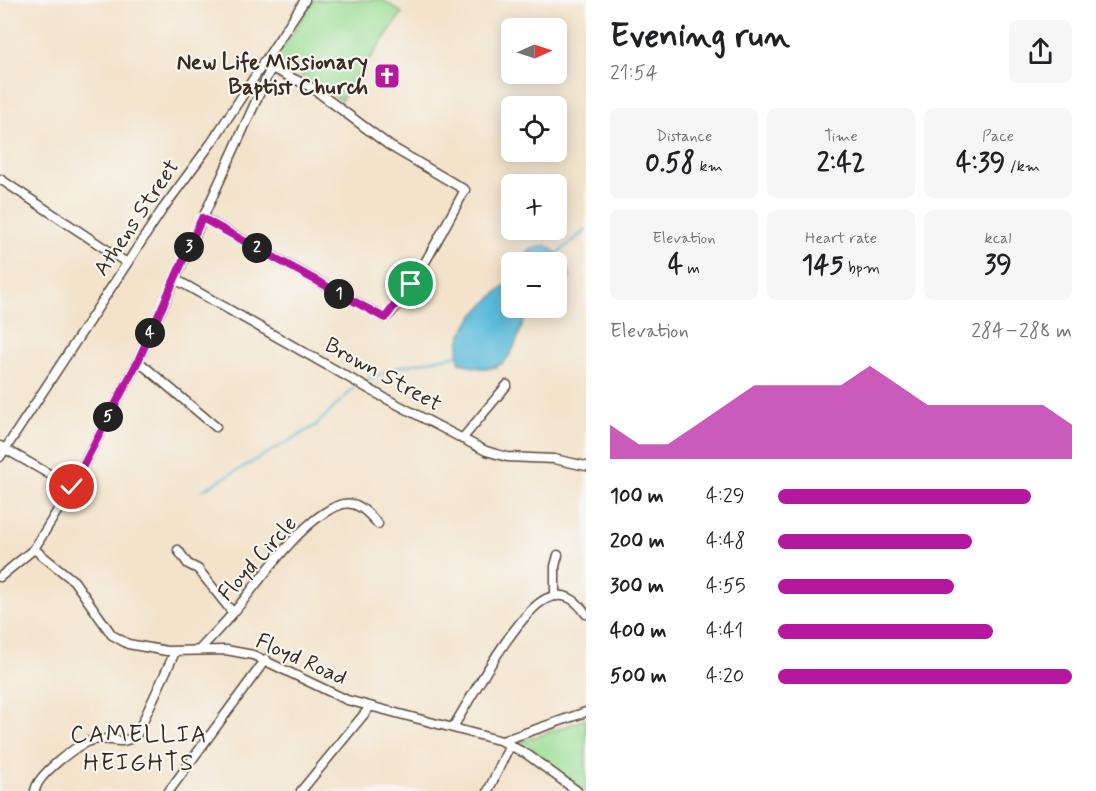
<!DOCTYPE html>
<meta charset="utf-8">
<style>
:root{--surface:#fff;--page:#f6f6f6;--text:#202124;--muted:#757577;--accent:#b5179e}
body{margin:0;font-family:Mynerve,sans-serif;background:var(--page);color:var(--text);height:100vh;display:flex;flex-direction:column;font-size:22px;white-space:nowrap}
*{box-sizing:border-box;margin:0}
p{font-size:20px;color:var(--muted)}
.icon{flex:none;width:33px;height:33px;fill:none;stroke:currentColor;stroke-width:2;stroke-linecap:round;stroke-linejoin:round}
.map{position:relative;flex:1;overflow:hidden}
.panel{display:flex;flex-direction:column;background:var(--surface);width:510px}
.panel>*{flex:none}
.needle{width:39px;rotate:87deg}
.tools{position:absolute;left:501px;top:18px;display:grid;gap:12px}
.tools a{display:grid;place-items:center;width:66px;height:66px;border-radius:9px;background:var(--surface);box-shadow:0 3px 15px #0003;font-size:30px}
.pin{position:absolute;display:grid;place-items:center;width:51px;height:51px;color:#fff;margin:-26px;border:3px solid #fff;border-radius:50%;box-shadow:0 2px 6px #0007}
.km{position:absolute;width:30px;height:30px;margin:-15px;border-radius:50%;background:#222;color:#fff;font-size:16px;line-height:30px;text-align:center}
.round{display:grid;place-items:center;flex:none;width:63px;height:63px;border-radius:9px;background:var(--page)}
.overview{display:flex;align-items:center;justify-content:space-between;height:102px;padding:0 24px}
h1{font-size:33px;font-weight:700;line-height:45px}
.figures{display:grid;grid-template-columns:repeat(3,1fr);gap:9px;height:102px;padding:6px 24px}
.figures div{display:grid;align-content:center;border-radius:9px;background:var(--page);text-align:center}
.figures b{font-size:26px;font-weight:700}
.figures small{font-size:16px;font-weight:400}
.figures p{font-size:16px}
.chart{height:168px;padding:12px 24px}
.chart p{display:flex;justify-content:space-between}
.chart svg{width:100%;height:108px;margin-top:6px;fill:var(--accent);opacity:.7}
ul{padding:0 24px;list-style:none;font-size:20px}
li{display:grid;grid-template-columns:96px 72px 1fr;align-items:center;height:45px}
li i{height:15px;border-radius:8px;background:var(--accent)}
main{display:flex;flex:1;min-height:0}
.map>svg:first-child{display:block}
.green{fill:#9bde95;stroke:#6b845a;stroke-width:1.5}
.water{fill:#5cbcdb;stroke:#4c737c;stroke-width:1.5}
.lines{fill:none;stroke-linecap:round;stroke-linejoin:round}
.stream{stroke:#5cbcdb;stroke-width:2}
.minor-casing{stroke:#574638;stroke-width:11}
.minor{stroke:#fff;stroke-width:8}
.route-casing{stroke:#fff;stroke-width:12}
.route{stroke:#b5179e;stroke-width:8}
.labels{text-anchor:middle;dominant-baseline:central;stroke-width:4.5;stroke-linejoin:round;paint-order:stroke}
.poi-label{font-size:22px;font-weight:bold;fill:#3b2a1e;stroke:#f6f6f2;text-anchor:end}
.street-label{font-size:22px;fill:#3b2a1e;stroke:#f6f6f2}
.neighbourhood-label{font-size:24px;letter-spacing:1.5px;fill:#3b2a1e;stroke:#f6f6f2}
</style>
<main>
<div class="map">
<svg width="586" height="791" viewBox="0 0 586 791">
<rect width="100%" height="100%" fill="#f6f6f2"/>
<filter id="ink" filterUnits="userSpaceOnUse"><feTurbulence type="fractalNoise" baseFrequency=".0167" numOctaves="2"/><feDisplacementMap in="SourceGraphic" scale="12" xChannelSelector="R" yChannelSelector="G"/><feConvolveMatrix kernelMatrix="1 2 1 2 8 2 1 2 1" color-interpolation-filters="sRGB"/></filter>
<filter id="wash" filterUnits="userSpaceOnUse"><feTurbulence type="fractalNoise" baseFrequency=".008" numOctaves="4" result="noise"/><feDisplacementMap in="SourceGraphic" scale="24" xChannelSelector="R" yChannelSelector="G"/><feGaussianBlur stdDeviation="1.35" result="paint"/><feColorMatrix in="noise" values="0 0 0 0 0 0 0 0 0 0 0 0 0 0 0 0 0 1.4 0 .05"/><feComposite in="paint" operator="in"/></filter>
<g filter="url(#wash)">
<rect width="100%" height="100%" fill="#f3e3cb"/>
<g class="green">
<path d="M314 0H383L402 13 341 100 275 59Z"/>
<path d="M586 719V791H584L518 743Z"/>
</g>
<g class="water">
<path d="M545 245C557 250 567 264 570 277L566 284 557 287 556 262H520L530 250Z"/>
<path d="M511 280 512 308H529C513 345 512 384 460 362 449 329 491 299 511 280Z"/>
</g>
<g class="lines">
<g class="stream">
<path d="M557 254 586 230"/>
<path d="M365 381 398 367 458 355"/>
<path d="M203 490 315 426 355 387"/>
</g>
</g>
</g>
<g filter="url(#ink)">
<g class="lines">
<g class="minor-casing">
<g id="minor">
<path d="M0 179 127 263"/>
<path d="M203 218 385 318C407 302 449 218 465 190L390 146 311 87 271 68"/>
<path d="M175 279 383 397 486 451 507 457 554 459 586 466"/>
<path d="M138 361 216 427"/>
<path d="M462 439 507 385"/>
<path d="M0 446 72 487"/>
<path d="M0 457 162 210 212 142 305 0"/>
<path d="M34 549 74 581 112 635 128 644 167 651 226 650 253 655 347 700 502 741 528 755 577 791"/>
<path d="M178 550 188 564 198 569 233 613"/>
<path d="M0 577 34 549 72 487 138 361 271 68 263 62"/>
<path d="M555 596V566L558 555"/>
<path d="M200 649C211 637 223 625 234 612 259 582 303 517 340 505 357 499 368 513 378 524"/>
<path d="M453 727C471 698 519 609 548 598 566 591 577 601 586 614"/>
<path d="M502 741 586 712"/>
<path d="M35 791C37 775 77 744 93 740 111 736 121 748 137 734L175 652"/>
<path d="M169 791 266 659"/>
<path d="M301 791 370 707"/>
<path d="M488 791 510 745"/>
</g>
</g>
<use href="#minor" class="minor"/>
</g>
</g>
<g class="lines" filter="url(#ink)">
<g class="route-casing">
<path id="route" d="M72 487 138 361 202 218 381 316 385 318 411 284"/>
</g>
<use href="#route" class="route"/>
</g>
<defs>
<g id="church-square" transform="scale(1.35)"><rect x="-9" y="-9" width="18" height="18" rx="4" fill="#b5179e" stroke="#f6f6f2"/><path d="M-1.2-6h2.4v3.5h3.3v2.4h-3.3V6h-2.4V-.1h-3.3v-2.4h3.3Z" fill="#fff"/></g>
</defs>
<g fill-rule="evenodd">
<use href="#church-square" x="387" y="76"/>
</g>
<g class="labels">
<g class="poi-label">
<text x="368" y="63">New Life Missionary<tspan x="368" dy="25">Baptist Church</tspan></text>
</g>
<g class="street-label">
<text transform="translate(137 218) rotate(-56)">Athens Street</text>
<text transform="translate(383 375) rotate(29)">Brown Street</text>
<text transform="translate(258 559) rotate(-48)">Floyd Circle</text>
<text transform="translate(301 660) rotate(24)">Floyd Road</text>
</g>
<g class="neighbourhood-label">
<text x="139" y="735">CAMELLIA<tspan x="139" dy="28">HEIGHTS</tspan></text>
</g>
</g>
</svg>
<div class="tools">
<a><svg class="needle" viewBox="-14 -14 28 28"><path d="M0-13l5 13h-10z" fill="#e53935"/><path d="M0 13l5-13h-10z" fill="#757577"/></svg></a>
<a><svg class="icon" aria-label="locate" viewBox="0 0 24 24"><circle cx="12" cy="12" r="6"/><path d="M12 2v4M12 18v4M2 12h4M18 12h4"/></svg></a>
<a>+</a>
<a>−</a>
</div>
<div class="pin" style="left:411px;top:284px;background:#1e9e55"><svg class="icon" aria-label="arrive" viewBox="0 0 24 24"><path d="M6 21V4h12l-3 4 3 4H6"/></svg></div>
<div class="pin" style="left:72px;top:487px;background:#d93025"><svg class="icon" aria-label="check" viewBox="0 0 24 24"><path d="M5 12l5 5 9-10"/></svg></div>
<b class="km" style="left:339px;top:294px">1</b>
<b class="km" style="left:257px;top:248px">2</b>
<b class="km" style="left:189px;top:247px">3</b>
<b class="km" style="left:150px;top:333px">4</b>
<b class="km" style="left:108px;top:417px">5</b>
</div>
<section class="panel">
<div class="overview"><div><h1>Evening run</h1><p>21:54</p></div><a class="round"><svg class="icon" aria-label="share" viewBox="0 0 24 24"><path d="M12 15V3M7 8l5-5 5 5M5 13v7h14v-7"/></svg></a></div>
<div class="figures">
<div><p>Distance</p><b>0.58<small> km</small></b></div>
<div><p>Time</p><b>2:42</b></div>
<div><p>Pace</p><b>4:39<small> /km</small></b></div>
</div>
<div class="figures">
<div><p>Elevation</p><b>4<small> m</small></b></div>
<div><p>Heart rate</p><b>145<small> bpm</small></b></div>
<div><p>kcal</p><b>39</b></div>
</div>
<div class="chart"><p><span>Elevation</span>284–288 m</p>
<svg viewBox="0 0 160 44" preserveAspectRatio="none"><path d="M0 44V30L10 38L20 38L30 30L40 22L50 14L60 14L70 14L80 14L90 6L100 14L110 22L120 22L130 22L140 22L150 22L160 30V44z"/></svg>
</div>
<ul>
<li><b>100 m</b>4:29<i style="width:86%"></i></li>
<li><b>200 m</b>4:48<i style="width:66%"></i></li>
<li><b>300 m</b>4:55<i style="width:60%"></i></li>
<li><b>400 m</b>4:41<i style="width:73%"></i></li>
<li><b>500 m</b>4:20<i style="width:100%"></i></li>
</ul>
</section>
</main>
